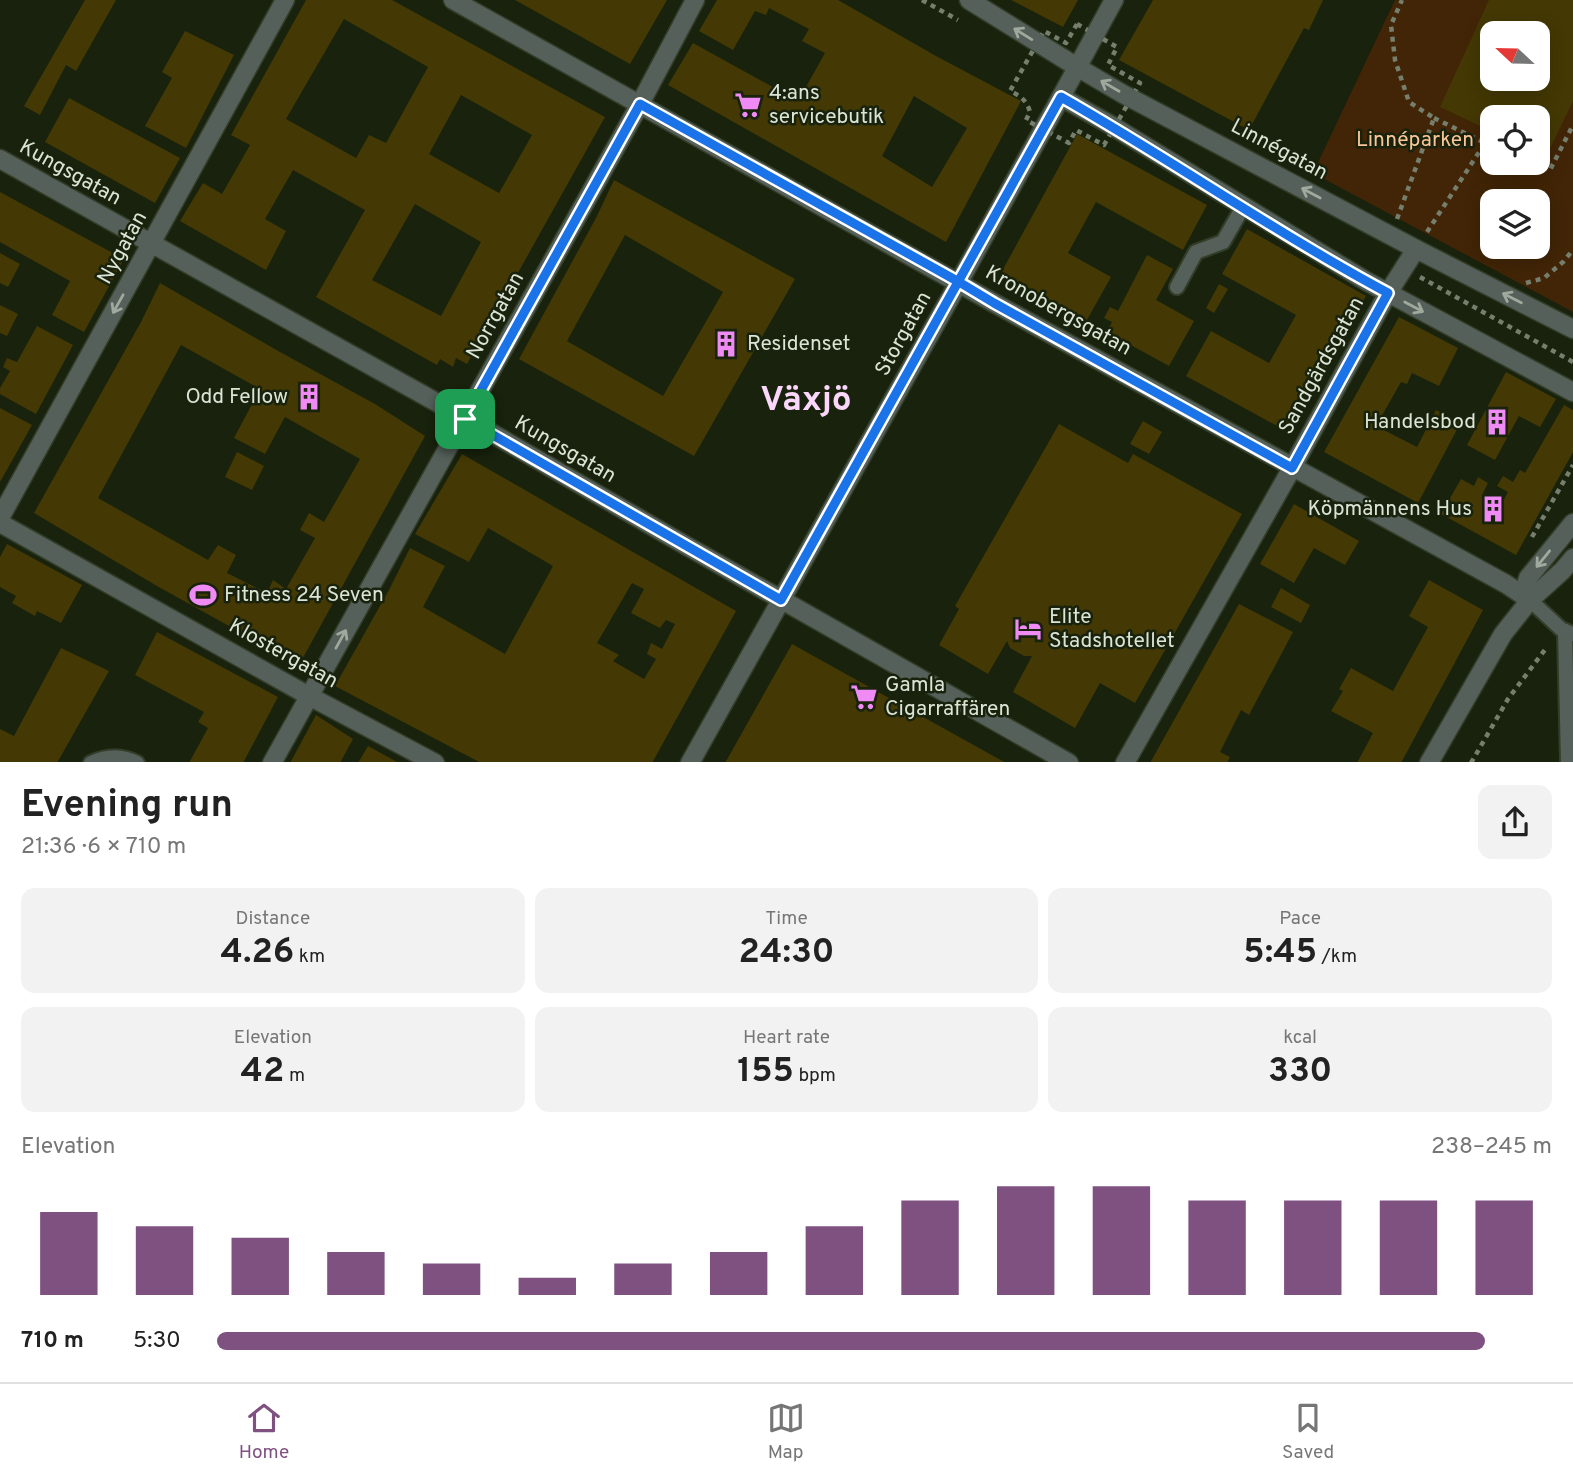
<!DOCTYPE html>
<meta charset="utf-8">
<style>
:root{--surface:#fff;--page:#f2f2f2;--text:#222;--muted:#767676;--line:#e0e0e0;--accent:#7f5181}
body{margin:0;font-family:Overpass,sans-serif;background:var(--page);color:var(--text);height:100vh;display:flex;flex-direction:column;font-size:26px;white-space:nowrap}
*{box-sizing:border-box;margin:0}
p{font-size:23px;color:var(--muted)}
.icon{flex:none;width:38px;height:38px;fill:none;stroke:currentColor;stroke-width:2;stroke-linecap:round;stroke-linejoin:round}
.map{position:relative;height:762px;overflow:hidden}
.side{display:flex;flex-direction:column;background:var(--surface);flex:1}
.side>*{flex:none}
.needle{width:46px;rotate:292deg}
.buttons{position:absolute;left:1480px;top:21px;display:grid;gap:14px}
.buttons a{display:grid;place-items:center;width:70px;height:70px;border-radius:14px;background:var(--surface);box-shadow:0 4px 18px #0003;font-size:35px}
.pin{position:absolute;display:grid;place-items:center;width:60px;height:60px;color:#fff;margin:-30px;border-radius:14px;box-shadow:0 4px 10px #0006}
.round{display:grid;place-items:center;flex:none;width:74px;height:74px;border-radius:14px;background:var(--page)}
.head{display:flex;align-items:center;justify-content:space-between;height:119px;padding:0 21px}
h1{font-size:38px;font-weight:700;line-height:52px}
.metrics{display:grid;grid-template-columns:repeat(3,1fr);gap:10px;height:119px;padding:7px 21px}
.metrics div{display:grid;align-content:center;border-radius:14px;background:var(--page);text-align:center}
.metrics b{font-size:35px;font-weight:700}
.metrics small{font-size:19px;font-weight:400}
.metrics p{font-size:19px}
.chart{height:196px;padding:14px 21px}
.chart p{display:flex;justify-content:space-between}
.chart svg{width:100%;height:126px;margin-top:7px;stroke:var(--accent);stroke-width:6}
ul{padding:0 21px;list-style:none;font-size:23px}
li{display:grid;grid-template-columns:112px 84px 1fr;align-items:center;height:52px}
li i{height:18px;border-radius:9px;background:var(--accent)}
.tab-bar{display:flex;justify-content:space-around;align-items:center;height:98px;border-top:2px solid var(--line);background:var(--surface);font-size:19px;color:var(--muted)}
.tab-bar a{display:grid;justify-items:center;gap:4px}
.tab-bar .current{color:var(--accent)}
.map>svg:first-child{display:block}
.green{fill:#422506;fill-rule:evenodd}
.building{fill:#443904;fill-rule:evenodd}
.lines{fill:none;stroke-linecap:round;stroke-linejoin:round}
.service-casing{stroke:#333d28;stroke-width:18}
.pedestrian-casing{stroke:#333d28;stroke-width:21}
.minor-casing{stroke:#333d28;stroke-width:21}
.tertiary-casing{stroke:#333d28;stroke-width:21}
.path{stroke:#767f6d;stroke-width:4.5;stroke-dasharray:5 5;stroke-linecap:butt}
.service{stroke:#546059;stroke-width:14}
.pedestrian{stroke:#546059;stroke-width:18}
.minor{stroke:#546059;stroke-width:18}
.tertiary{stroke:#546059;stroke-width:18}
.oneway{stroke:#9fa99d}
.route-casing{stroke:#fff;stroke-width:14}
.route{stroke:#1a73e8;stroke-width:9}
.labels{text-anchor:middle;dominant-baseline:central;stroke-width:5;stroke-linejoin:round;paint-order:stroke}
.poi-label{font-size:21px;fill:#dce4d5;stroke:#18220c;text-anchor:start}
.park-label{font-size:21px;fill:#fbc697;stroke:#18220c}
.street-label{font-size:21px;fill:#dce4d5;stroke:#18220c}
.town-label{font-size:35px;font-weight:bold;fill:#fad7fb;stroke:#18220c}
</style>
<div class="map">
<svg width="1573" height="763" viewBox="0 0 1573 763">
<rect width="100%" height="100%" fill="#18220c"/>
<path class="green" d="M1395 0H1573V312L1313 173ZM1493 33H1538V79H1493ZM1493 117H1538V163H1493ZM1493 201H1538V247H1493Z"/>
<g class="building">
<path d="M85 0H116L76 71 66 65 40 115 24 106Z"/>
<path d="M306 0H392L605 117 467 364 456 358 453 367 440 359 437 365 316 297 365 210 293 170 265 219 286 231 266 270 180 221 203 183 222 194 250 145 231 135ZM344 19 428 67 386 143 369 135 356 158 286 119ZM461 95 532 135 499 193 429 154ZM415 204 481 242 441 316 372 280Z"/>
<path d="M515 0H667L630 64Z"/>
<path d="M717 0H838L936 56 1021 101 946 242 668 85 693 43 798 101 825 53 802 41 809 29 769 8 766 15 755 11 733 50 699 31ZM914 96 967 128 932 187 882 156Z"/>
<path d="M1011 0H1078L1063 27Z"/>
<path d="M1153 0H1323L1309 30 1304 28 1249 130 1119 60Z"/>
<path d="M1489 0H1573V101L1547 155 1538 151V117H1493V132L1440 107ZM1493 33H1538V79H1493Z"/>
<path d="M185 31 234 55 186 148 145 126 172 78 162 72Z"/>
<path d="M69 98 180 158 155 203 45 142Z"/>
<path d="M1077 134 1207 205 1183 250 1096 202 1068 253 1111 277 1087 320 1001 273Z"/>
<path d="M614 180 795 279 694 456 519 359 596 218ZM625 235 723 292 663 396 567 341Z"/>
<path d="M0 192 124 259 84 332 52 315 70 281 0 242Z"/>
<path d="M1247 229 1366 296 1290 433 1186 376 1211 331 1269 363 1296 315 1222 274Z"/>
<path d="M0 253 20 264 8 287 0 283Z"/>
<path d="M1147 255 1173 269 1156 300 1194 321 1169 366 1107 332 1112 322 1104 318 1110 307 1118 311Z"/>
<path d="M160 283 280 352 375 404 425 436 299 665 157 586 34 513 141 322ZM181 345 260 389 234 438 265 454 285 417 360 459 324 522 309 513 300 530 315 538 286 589 273 580 267 593 227 573 236 555 218 545 208 560 98 498Z"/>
<path d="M1219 284 1228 289 1214 313 1206 308Z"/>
<path d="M0 305 18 314 7 336 0 333Z"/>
<path d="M1399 317 1458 348 1439 386 1412 373 1407 384 1401 382 1376 426 1417 447 1436 410 1461 422 1418 503 1324 452Z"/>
<path d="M37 326 73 345 36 414 0 394V388L10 371 3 367 7 358 17 362Z"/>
<path d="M1506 372 1556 399 1540 427 1519 416 1495 460 1467 445Z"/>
<path d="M1564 405 1573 410V452L1516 555 1441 514 1461 479 1474 486 1478 477 1488 483 1483 493 1502 503 1508 492 1497 486 1503 476 1513 482 1520 470 1525 473Z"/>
<path d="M0 408 32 425 0 482Z"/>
<path d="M1143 421 1162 432 1149 454 1130 444Z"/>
<path d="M1059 424 1128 463 1133 454 1242 514 1135 703 1100 683 1075 728 1013 692 1032 656H1024L1010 648 1007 641 988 674 939 645 959 609 955 606Z"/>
<path d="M237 452 264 466 252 490 225 477Z"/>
<path d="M462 454 736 611 652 763H481L335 686 390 588 410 548 445 566 423 607 505 654 553 566 488 528 469 562 415 534ZM632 583 644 589 631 613 660 628 666 620 675 624 662 649 651 643 647 654 656 659 644 679 613 661 619 655 597 643Z"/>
<path d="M1294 504 1359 541 1345 565 1314 548 1294 583 1260 564Z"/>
<path d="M7 544 82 585 61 623 37 611 35 616 12 603 16 596 0 587V557Z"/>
<path d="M1429 580 1483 610 1401 763H1357L1373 733 1331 711 1343 691 1339 689 1351 668 1393 691 1428 627 1409 616Z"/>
<path d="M1281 588 1310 605 1301 623 1271 607Z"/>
<path d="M1239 604 1293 632 1249 715 1241 710 1220 752 1230 757 1227 763H1150Z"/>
<path d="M157 632 278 697 243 763H189L208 728 198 722 204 712 135 675Z"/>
<path d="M792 644 1006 763H725Z"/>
<path d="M61 648 109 671 57 763H0V729L14 736Z"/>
<path d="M316 715 353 739 340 763H290Z"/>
<path d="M368 746 399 763H358Z"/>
</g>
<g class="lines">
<g class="service-casing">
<g id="service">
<path d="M1177 287 1196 252 1223 242 1243 207"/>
<path d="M1530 600 1561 629 1572 634"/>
<path d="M1565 631 1568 763"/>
<path d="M91 763C106 756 122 755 137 763"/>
</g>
</g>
<g class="pedestrian-casing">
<g id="pedestrian">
<path d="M309 696 435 763"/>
<path d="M690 763 959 282"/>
</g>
</g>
<g class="minor-casing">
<g id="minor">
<path d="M453 0 994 303 1506 584 1530 600"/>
<path d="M0 159 488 431 671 537 1069 763"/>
<path d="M959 282 1061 97"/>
<path d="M0 518 285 0"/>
<path d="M0 523 309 696"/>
<path d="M272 763 640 104 695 0"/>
<path d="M1125 763 1292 468 1388 293 1416 249"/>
</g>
</g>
<g class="tertiary-casing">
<g id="tertiary">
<path d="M969 0 1077 67 1123 94 1416 249 1573 329"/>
<path d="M1114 0 1061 97 1109 124 1366 281 1573 392"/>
<path d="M1530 600 1526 585 1528 578 1573 523"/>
<path d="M1429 763 1503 634 1530 600 1562 571 1573 558"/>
</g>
</g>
<g class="path">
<path d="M922 0 958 20"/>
<path d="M1077 24 1117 47 1108 65 1140 83 1104 145 1076 130 1069 143 1026 120 1030 112C1027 101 1021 96 1010 91L1044 31 1066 43Z"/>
<path d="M1434 118 1485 143 1492 131"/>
<path d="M1533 163 1550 170 1573 125"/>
<path d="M1397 219 1434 118 1409 102 1395 60 1391 25 1402 0"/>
<path d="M1427 232 1485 143 1493 146"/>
<path d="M1420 277 1573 362"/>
<path d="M1526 283 1544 278 1563 262 1573 250"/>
<path d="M1532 537 1573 465"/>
<path d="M1471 763 1508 699 1547 647"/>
</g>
<use href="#service" class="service"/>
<use href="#pedestrian" class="pedestrian"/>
<use href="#minor" class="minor"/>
<use href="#tertiary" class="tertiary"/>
</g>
<defs><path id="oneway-shaft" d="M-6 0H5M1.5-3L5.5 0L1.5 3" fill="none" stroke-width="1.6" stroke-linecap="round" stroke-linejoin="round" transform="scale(1.75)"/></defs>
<g class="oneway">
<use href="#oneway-shaft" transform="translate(1023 34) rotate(-148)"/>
<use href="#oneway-shaft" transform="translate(1110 86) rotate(-150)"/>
<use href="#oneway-shaft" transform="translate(1311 193) rotate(-152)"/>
<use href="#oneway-shaft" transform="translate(1512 298) rotate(-153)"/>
<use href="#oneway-shaft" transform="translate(118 304) rotate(119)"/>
<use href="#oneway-shaft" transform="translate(1414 307) rotate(28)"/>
<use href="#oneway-shaft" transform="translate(1543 559) rotate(129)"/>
<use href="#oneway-shaft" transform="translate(341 639) rotate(-61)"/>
</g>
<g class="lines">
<g class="route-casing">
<path id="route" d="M465 419 781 600 1061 97C1172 160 1276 233 1388 293L1292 468 994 303 959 282 640 104 465 419"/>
</g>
<use href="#route" class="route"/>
</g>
<defs>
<g id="supermarket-bare" transform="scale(2.1)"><path d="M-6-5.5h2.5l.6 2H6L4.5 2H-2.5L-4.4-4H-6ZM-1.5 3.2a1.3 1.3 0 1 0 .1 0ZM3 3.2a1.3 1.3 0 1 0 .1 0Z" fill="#f08bf6" stroke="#18220c" stroke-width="2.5" paint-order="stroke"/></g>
<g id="building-bare" transform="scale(2.1)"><path d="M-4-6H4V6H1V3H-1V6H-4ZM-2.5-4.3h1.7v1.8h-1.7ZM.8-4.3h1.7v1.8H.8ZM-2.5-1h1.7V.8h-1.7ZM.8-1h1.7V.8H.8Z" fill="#f08bf6" stroke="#18220c" stroke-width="2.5" paint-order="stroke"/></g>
<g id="stadium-bare" transform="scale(2.1)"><path d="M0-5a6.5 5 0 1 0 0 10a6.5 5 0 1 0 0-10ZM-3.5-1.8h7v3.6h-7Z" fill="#f08bf6" stroke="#18220c" stroke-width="2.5" paint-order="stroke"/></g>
<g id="hotel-bare" transform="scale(2.1)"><path d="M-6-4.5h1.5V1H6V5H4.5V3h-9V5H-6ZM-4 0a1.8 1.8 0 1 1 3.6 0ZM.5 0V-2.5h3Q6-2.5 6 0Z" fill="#f08bf6" stroke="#18220c" stroke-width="2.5" paint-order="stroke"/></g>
</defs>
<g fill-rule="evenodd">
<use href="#supermarket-bare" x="748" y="105"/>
<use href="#building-bare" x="726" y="344"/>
<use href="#building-bare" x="309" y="397"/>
<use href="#building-bare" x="1497" y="422"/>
<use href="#building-bare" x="1493" y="509"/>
<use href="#stadium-bare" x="203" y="595"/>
<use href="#hotel-bare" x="1028" y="629"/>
<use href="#supermarket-bare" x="864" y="697"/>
</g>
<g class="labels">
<g class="poi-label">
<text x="769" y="93">4:ans<tspan x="769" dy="24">servicebutik</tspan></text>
<text x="747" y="344">Residenset</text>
<text x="288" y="397" text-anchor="end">Odd Fellow</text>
<text x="1476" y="422" text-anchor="end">Handelsbod</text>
<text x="1472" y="509" text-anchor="end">Köpmännens Hus</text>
<text x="224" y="595">Fitness 24 Seven</text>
<text x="1049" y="617">Elite<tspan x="1049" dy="24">Stadshotellet</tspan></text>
<text x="885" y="685">Gamla<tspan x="885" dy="24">Cigarraffären</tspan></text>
</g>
<g class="park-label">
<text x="1415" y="140">Linnéparken</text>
</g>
<g class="street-label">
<text transform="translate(1279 150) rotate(28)">Linnégatan</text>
<text transform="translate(70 173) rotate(29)">Kungsgatan</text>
<text transform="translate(123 248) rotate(-61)">Nygatan</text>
<text transform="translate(1058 311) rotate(29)">Kronobergsgatan</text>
<text transform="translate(496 316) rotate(-61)">Norrgatan</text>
<text transform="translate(904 334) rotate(-61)">Storgatan</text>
<text transform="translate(1322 366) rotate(-61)">Sandgärdsgatan</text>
<text transform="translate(565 450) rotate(30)">Kungsgatan</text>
<text transform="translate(283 654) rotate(29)">Klostergatan</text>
</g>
<g class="town-label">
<text x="806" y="401">Växjö</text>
</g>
</g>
</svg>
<div class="buttons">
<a><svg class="needle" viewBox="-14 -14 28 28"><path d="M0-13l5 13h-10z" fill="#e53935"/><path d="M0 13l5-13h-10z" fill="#767676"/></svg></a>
<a><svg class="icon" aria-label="locate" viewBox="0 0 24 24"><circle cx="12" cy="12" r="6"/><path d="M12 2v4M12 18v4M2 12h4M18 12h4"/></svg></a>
<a><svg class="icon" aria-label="layers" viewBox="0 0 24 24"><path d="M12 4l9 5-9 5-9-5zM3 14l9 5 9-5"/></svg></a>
</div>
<div class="pin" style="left:465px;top:419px;background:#1e9e55"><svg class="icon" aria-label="arrive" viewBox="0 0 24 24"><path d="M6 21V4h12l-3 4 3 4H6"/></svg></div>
</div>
<section class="side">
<div class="head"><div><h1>Evening run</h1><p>21:36 · 6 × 710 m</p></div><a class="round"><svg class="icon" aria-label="share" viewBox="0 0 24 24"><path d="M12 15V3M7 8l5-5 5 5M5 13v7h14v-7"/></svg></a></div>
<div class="metrics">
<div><p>Distance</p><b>4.26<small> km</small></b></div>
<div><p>Time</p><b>24:30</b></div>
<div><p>Pace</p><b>5:45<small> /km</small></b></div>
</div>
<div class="metrics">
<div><p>Elevation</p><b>42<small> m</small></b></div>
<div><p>Heart rate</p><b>155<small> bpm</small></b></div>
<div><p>kcal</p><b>330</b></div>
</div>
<div class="chart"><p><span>Elevation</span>238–245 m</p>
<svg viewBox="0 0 160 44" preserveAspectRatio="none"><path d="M5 44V15M15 44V20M25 44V24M35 44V29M45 44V33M55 44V38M65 44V33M75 44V29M85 44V20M95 44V11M105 44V6M115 44V6M125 44V11M135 44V11M145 44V11M155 44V11"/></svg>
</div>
<ul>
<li><b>710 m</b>5:30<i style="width:95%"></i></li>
</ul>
</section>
<nav class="tab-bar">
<a class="current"><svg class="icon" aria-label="home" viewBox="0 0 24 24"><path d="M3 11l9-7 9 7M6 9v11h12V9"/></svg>Home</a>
<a><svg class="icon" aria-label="map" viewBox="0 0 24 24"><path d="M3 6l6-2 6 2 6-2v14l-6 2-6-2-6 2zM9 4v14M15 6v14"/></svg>Map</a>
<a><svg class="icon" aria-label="saved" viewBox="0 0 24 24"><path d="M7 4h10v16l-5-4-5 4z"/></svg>Saved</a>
</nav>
